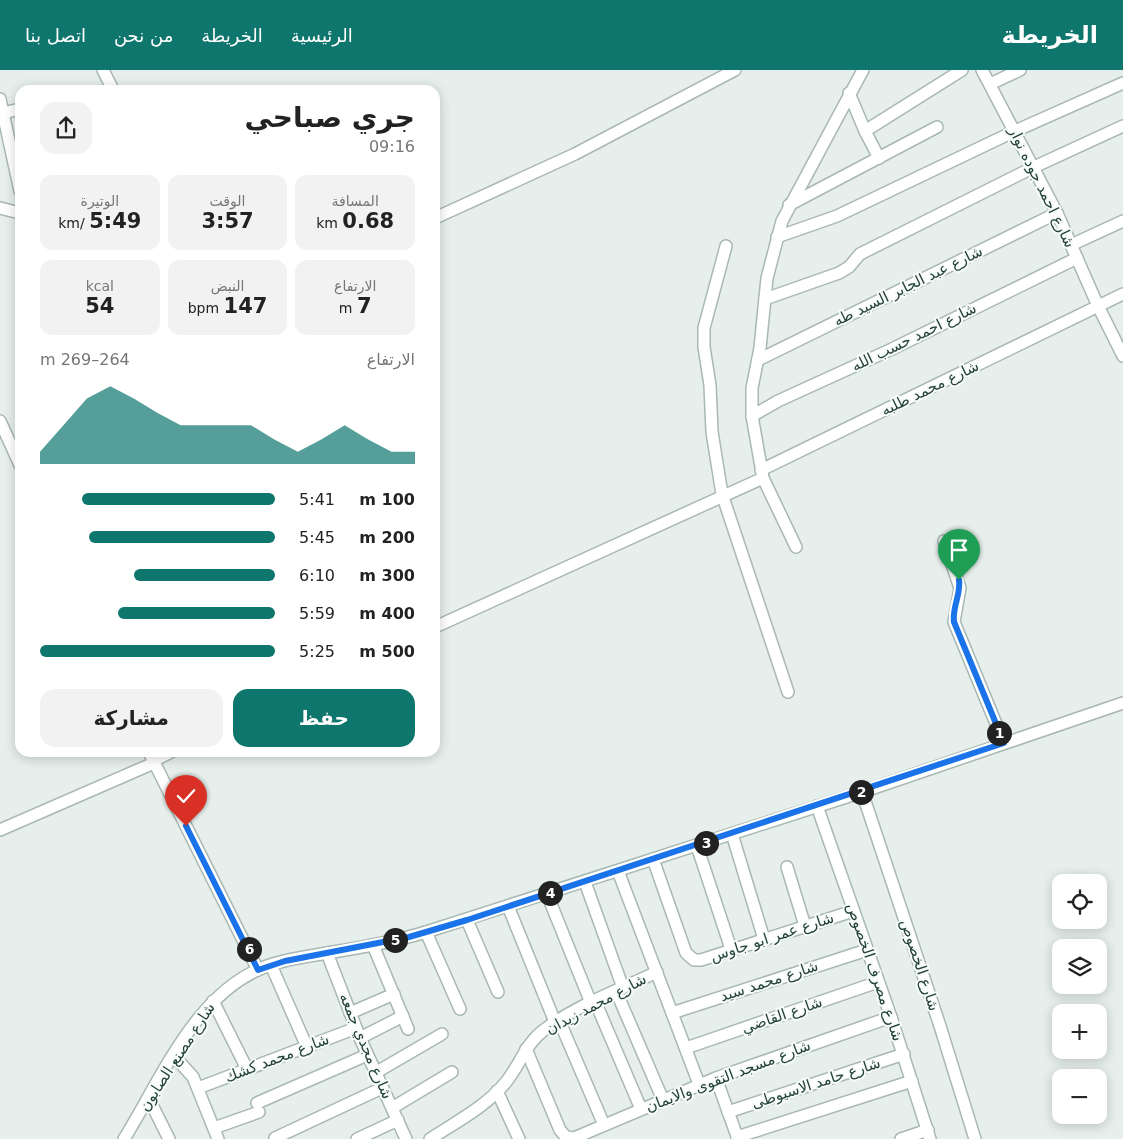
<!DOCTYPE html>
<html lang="ar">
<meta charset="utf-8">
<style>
:root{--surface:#fff;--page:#f2f2f2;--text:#222;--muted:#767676;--accent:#0f766e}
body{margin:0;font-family:"DejaVu Sans","Noto Naskh Arabic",sans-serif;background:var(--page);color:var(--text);direction:rtl;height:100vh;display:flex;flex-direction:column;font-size:19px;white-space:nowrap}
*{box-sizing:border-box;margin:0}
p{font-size:16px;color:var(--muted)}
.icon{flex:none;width:28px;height:28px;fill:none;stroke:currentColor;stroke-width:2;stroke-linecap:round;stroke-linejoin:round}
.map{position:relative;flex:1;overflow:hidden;direction:ltr}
.side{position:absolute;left:15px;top:15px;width:425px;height:672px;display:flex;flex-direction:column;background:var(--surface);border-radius:15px;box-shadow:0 2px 12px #0003;direction:rtl}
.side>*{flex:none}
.tools{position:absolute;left:1052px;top:804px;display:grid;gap:10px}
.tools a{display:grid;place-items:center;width:55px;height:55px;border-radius:10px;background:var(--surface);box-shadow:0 2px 12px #0003;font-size:25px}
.pin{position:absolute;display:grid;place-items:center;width:42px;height:42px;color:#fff;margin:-51px -21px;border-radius:50% 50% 50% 0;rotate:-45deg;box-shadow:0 0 5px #0007}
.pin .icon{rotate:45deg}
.km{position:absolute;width:25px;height:25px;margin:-12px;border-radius:50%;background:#222;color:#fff;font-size:14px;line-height:25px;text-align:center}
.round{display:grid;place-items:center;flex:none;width:52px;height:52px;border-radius:15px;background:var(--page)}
.overview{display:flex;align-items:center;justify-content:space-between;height:85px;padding:0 25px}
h1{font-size:28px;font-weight:700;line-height:38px}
.figures{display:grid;grid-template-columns:repeat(3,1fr);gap:8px;height:85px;padding:5px 25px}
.figures div{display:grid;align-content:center;border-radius:12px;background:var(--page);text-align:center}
.figures b{font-size:21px;font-weight:700}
.figures small{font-size:14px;font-weight:400}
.figures p{font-size:14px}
.chart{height:140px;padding:10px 25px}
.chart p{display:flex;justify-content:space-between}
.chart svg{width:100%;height:90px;margin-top:5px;fill:var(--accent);opacity:.7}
.cta{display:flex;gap:10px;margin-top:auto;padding:10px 25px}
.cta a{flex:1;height:58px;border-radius:15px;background:var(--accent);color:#fff;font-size:20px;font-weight:700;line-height:58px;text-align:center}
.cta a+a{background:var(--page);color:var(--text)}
ul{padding:0 25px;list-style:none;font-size:16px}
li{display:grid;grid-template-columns:80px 60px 1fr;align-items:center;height:38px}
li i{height:12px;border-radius:6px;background:var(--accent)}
header{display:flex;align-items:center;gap:30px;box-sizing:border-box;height:70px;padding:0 25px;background:var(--accent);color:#fff}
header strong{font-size:24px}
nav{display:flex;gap:28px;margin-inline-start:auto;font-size:18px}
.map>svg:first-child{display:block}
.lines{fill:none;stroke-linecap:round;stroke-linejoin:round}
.minor-casing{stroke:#a8b8b2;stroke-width:14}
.minor{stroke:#fff;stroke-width:11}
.route-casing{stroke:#fff;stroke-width:10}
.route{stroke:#1a73e8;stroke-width:6}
.labels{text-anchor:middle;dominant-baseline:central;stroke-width:4;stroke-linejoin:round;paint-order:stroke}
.street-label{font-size:15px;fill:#24423a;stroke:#f7fbf9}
</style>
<header>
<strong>الخريطة</strong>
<nav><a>الرئيسية</a><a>الخريطة</a><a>من نحن</a><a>اتصل بنا</a></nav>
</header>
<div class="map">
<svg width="1123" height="1069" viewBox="0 0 1123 1069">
<rect width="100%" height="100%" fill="#e6efeb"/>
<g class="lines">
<g class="minor-casing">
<g id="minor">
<path d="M103 0 113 20"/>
<path d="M982 0 1057 143 1098 236 1123 286"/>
<path d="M990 14 1020 0"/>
<path d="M849 23 865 61 879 88"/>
<path d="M0 29 20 121"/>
<path d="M3 43 20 39"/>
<path d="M865 61 962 0"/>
<path d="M789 135 937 57"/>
<path d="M0 138 20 143"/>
<path d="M435 148 575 84 735 0"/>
<path d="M777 167 837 146 1015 61 1123 13"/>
<path d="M1071 175 1123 151"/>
<path d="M726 176 704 258V277L710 315 712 362 722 424 788 622"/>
<path d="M765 229 839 203 849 197 860 184 1034 97 1123 56"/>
<path d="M758 290 1057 143"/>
<path d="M752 346 778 331 892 279 1077 188"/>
<path d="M0 351 20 395"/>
<path d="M761 400 1123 224"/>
<path d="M944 471 960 518 954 552 1004 673"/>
<path d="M796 477 763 408 752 346V318L760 278 767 208 782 151 863 0"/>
<path d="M435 557 763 408"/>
<path d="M149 682 258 900"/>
<path d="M153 691 171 682"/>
<path d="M862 722 940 956 975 1069"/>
<path d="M817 736 891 947 930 1069"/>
<path d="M0 760 154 693"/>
<path d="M732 764 764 869"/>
<path d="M697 776 731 879"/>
<path d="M653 789 686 883 694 890H701L853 841"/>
<path d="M787 797 805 856"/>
<path d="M618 801 699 1014"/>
<path d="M585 812 623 918"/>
<path d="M547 824 591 933"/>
<path d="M508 836 555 952"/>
<path d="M467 850 498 922"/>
<path d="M426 862 460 939"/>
<path d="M373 875 408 959"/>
<path d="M327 883 360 968 406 1069"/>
<path d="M271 895 307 977"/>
<path d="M616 921 663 1030"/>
<path d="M213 931 247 999"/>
<path d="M595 931 641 1039"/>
<path d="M350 943 394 924"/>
<path d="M672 943 867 880"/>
<path d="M559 950 604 1055"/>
<path d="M360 968 403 946"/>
<path d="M686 978 878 912"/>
<path d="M526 979 560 1060 566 1067 574 1068 716 1008 891 947"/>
<path d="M174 986 193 1007 218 1069"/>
<path d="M375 1003 442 964"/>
<path d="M716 1008 738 1069"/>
<path d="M198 1018 356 958"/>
<path d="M497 1021 519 1069"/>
<path d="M149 1029 169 1069"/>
<path d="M257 1033 367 985"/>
<path d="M392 1038 452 1002"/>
<path d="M728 1042 904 984"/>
<path d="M214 1058 259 1042"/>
<path d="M737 1067 912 1011"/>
<path d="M275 1068 382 1018"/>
<path d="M124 1069C162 1008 197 919 270 895 290 888 312 886 333 882 365 877 396 871 426 862L862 722 1123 633"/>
<path d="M357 1069 398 1050"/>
<path d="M430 1069C456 1052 487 1036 506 1012 520 995 526 973 544 960 577 935 619 920 657 902"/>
<path d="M901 1069 928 1060"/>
</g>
</g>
<use href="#minor" class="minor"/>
</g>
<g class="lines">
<g class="route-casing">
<path id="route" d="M186 756 258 900 285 891 409 867 467 850 1004 673 954 552C952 537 961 525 959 510"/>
</g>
<use href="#route" class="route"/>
</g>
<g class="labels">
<g class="street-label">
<text transform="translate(1042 117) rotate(64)">شارع احمد جوده نوار</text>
<text transform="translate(908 216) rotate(-26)">شارع عبد الجابر السيد طه</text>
<text transform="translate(914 267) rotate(-26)">شارع احمد حسب الله</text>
<text transform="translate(930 318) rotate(-26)">شارع محمد طلبه</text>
<text transform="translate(772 867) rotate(-18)">شارع عمر ابو جاوس</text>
<text transform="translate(920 895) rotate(72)">شارع الخصوص</text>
<text transform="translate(875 902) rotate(71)">شارع مصرف الخصوص</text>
<text transform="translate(769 911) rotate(-18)">شارع محمد سيد</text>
<text transform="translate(596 934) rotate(-28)">شارع محمد زيدان</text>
<text transform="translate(782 945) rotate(-19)">شارع القاضي</text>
<text transform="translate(366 976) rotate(67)">شارع مجدي جمعه</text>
<text transform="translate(177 987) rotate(-57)">شارع مصنع الصابون</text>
<text transform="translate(277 988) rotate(-21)">شارع محمد كشك</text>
<text transform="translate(728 1006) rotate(-21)">شارع مسجد التقوى والايمان</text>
<text transform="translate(816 1013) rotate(-18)">شارع حامد الاسيوطى</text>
</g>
</g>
</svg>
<div class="tools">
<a><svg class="icon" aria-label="locate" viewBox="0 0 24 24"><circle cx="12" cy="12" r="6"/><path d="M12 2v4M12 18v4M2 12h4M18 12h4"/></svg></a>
<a><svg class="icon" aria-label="layers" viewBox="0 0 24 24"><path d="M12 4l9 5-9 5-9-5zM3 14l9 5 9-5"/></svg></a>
<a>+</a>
<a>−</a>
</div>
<div class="pin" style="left:959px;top:510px;background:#1e9e55"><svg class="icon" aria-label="arrive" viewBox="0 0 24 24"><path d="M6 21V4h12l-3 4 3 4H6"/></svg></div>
<div class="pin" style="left:186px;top:756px;background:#d93025"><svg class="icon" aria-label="check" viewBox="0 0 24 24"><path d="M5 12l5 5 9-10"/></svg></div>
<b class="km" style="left:999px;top:663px">1</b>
<b class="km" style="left:861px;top:722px">2</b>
<b class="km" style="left:706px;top:773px">3</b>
<b class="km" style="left:550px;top:823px">4</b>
<b class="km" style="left:395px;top:870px">5</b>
<b class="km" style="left:249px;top:879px">6</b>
<section class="side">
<div class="overview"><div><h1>جري صباحي</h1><p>09:16</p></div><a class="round"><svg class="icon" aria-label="share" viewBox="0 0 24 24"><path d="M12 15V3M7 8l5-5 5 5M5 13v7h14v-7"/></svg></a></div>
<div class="figures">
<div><p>المسافة</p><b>0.68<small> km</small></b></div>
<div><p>الوقت</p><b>3:57</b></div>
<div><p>الوتيرة</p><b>5:49<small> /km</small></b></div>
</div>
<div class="figures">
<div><p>الارتفاع</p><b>7<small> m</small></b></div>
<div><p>النبض</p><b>147<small> bpm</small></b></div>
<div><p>kcal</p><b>54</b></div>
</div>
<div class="chart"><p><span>الارتفاع</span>264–269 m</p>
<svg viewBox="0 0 160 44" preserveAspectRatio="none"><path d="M0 44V38L10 25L20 12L30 6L40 12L50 19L60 25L70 25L80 25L90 25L100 32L110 38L120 32L130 25L140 32L150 38L160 38V44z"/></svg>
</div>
<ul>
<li><b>100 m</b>5:41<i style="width:82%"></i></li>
<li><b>200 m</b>5:45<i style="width:79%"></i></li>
<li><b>300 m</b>6:10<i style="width:60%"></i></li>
<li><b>400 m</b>5:59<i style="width:67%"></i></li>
<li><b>500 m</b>5:25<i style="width:100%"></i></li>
</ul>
<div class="cta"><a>حفظ</a><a>مشاركة</a></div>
</section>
</div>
